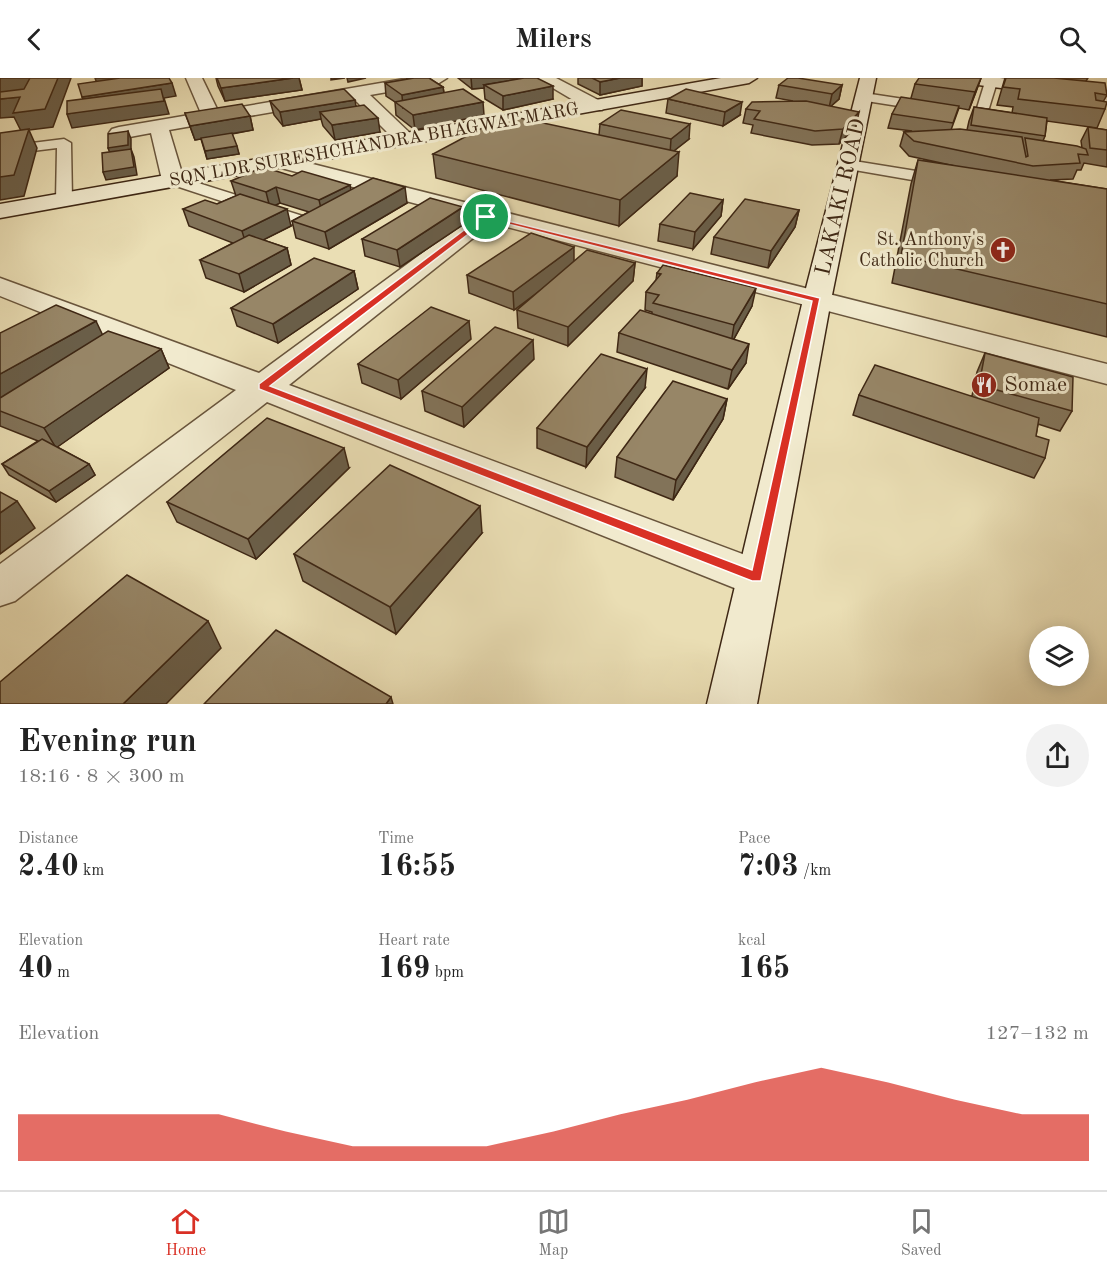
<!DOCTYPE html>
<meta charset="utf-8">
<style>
:root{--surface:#fff;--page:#f2f2f2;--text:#222;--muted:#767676;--line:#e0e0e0;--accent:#d93025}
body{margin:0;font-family:"Old Standard TT",serif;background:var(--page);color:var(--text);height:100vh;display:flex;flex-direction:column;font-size:22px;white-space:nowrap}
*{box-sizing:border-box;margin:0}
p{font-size:20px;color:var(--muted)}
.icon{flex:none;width:33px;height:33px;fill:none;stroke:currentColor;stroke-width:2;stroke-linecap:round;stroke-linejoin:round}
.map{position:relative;height:626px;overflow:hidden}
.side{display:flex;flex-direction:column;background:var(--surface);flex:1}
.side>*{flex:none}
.fabs{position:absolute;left:1029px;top:548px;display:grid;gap:12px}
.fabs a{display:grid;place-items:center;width:60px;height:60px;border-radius:50%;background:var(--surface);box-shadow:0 3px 15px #0003;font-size:30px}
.pin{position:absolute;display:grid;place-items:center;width:51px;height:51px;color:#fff;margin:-26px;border:3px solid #fff;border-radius:50%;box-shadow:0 2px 6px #0007}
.round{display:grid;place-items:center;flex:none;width:63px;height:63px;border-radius:32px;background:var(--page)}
.overview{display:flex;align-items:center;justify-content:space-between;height:102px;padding:0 18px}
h1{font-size:33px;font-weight:800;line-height:45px}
.stats{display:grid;grid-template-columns:repeat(3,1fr);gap:9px;height:102px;padding:6px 18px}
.stats div{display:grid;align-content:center}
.stats b{font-size:30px;font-weight:800}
.stats small{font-size:16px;font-weight:400}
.stats p{font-size:16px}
.chart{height:168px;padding:12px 18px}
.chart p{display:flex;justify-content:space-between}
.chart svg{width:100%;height:108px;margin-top:6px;fill:var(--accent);opacity:.7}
header{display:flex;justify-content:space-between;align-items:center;height:78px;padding:0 18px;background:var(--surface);font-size:27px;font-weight:800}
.tabs{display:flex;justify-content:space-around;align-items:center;height:84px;border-top:2px solid var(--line);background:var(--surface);font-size:16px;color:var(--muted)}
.tabs a{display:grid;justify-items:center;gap:3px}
.tabs .current{color:var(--accent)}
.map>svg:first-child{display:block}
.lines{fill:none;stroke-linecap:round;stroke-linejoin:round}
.lane-casing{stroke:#69553c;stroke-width:3}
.street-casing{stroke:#69553c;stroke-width:3}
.secondary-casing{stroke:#3e2714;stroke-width:3}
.lane{fill:#f1eace;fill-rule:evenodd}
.street{fill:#f1eace;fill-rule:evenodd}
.secondary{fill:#f1eace;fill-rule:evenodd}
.wall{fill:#827359;stroke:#3e2714;stroke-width:1.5}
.shaded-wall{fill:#6a5e48;stroke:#3e2714;stroke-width:1.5}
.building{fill:#978667;stroke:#3e2714;stroke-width:1.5}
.route{fill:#d93025;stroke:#fff;stroke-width:1.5;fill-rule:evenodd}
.labels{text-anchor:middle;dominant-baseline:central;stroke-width:6;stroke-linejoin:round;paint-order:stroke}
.far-street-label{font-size:18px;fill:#3e2714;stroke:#f1eace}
.far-poi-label{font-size:18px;fill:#3e2714;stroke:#f1eace;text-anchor:end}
.street-label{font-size:22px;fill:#3e2714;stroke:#f1eace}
.poi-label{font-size:22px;fill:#3e2714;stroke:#f1eace;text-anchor:start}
</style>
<header><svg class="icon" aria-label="back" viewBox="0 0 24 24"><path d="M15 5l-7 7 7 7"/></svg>Milers<svg class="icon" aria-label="search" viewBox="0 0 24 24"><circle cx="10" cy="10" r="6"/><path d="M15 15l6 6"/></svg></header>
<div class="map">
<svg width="1107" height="626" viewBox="0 0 1107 626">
<rect width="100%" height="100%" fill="#eadeb4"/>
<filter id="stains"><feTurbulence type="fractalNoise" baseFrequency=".00333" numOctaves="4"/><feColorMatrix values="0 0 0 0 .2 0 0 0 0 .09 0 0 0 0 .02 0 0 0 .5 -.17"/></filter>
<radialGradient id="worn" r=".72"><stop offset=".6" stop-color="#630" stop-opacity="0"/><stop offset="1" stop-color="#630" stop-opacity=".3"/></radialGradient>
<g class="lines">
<g class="lane-casing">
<g id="lane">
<path d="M991 0 997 4 989 30 983 34 978 33 977 30 985 4Z"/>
<path d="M864 15 930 25 936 29 930 33 860 22 858 19 860 16Z"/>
<path d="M64 61 71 65 72 122 64 127 56 122 57 70 0 77V69Z"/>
<path d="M848 82 947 98 955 103 947 108 843 90 840 87Z"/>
<path d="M173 97 309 140 312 144 309 148H297L167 105 165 102 167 99Z"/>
</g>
</g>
<g class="street-casing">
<g id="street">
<path d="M186 0H202L218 33 410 0H447L439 5 370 17 412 57 415 61 412 65H398L353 20 169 52 184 102 181 107 173 108 165 107 162 102 151 55 119 61 112 59 109 55 112 51 119 49 201 35Z"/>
<path d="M536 0H556L602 24 605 28 602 32H590Z"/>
<path d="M277 77 1107 286V306L492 145 289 307 772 487 779 500 772 513 757 518 742 513 267 324 15 523 0 528V486L236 312 0 218V200L259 295 470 140 270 87 267 83 270 79Z"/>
</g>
</g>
<g class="secondary-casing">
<g id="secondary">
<path d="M721 0H757L749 5 0 140V126Z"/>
<path d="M860 0H876L831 222 757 626H707L803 222Z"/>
<path d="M955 0H1000L1107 14V24L963 5Z"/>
</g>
</g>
<use href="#lane" class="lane"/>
<use href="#street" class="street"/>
<use href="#secondary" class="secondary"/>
</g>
<g class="wall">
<path d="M216 0H299L302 12 225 23 218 8Z"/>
<path d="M406 0H429L443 9 444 15 484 37 415 52 396 37 395 24 386 18 385 5 408 1Z"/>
<path d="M458 0H537L553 21 503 32 485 21 484 10 472 11Z"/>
<path d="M578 0H642V8L600 17 578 6Z"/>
<path d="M981 0 969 32 959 30 951 52H967L969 43 974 29 1012 35 1013 29 997 27 1005 0H1088L1086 3 1107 17 1103 24 1105 31 1097 50 1047 43 1045 58 1043 63 1082 70 1081 63 1088 49 1107 52V89L1084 85 1081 92H1077L1073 101 1050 102 1107 111V259L892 205 911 106 918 82 955 88 909 78 900 68 904 54 912 53 888 50 892 36 911 20 915 6Z"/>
<path d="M779 7H842L839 21 831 28 856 48 839 66 812 67 751 55 753 47 743 45 746 31 793 23 776 20Z"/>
<path d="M668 21 740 37 723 48 666 35Z"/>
<path d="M270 23 356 28 380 54 335 62 323 48 321 41 283 48 274 37Z"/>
<path d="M185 35 250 38 253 52 232 56 239 76 207 81 201 61 195 62Z"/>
<path d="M600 46 689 61 673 73 677 98 619 148 436 100 433 76 599 57Z"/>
<path d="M292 98 407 125 329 171 296 160 292 143 309 134 280 125 275 127 291 148 263 162 287 170 291 187 244 214 206 200 200 182 233 165 189 148 183 131 217 126 236 118 231 103Z"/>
<path d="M723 122 721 138 693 171 658 163 660 146Z"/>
<path d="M799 132 795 149 768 190 711 176 714 159Z"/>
<path d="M464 146 400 189 365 178 362 161Z"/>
<path d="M574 183 635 185 633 203 568 268 518 250 517 232 539 213 514 232 469 215 467 197Z"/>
<path d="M354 193 358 211 278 265 237 248 231 230Z"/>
<path d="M657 195 752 228 734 261 746 285 728 311 617 274 619 255 652 235V234L645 232 646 214 656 202Z"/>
<path d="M0 255 102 257 161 271 169 290 57 369 89 386 95 397 56 424 9 397 2 386 38 363 0 348Z"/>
<path d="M471 261 401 321 362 305 358 286Z"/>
<path d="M985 275 1072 333 1060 353 1038 346 1036 358 1045 380 1034 400 853 337 859 317 972 318 977 294Z"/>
<path d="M534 281 464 349 425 333 422 313Z"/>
<path d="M645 310 586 389 537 370V350Z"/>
<path d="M727 321 723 341 673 422 615 399 617 379Z"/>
<path d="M349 390 256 481 177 444 167 424Z"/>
<path d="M482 455 396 556 303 503 294 476Z"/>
</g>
<g class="shaded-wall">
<path d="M0 0H35L40 11 0 15Z"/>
<path d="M58 0H71L53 49 29 52 37 70 24 118 0 122V99L21 53 14 39 0 40V21L20 19Z"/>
<path d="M95 0H166L99 11Z"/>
<path d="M293 0H299L302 12 225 23 221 10Z"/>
<path d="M331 0H345L331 2Z"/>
<path d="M347 0H366L348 4Z"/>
<path d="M471 0H527L484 7V10L472 11Z"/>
<path d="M620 0H642V8L600 17V4Z"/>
<path d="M981 0 976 14 969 32 975 14Z"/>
<path d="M172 5 176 18 164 20 169 36 72 50 67 36 88 32 82 19Z"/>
<path d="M842 7 839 21 829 30 832 16Z"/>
<path d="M553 8V21L503 32V18Z"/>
<path d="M443 9 445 22 403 30 402 17Z"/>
<path d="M355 22 357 35 320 34 321 41 283 48 280 34Z"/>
<path d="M483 24 484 37 415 52 413 37Z"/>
<path d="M742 24 740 37 723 48 725 34Z"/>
<path d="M859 34 856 48 839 66 843 51Z"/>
<path d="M250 38 253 52 195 62 190 48Z"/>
<path d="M378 40 380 54 335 62 332 47Z"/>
<path d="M690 46 689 61 670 76 671 61Z"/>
<path d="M128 53 131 61V75L111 78 108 70Z"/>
<path d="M237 68 239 76 207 81 205 73Z"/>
<path d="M131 71 134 79 137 97 106 102 103 94Z"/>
<path d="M679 74 677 98 619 148 620 122Z"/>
<path d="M350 107 353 123 323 139 319 122Z"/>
<path d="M276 109 280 125 270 130 266 114Z"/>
<path d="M405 109 407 125 329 171 325 154Z"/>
<path d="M723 122 721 138 693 171 695 154Z"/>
<path d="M463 129 464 146 400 189 397 172Z"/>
<path d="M287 131 291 148 247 170 242 153Z"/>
<path d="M799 132 795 149 768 190 771 173Z"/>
<path d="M574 169V187L514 232 513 214Z"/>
<path d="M287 170 291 187 244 214 239 196Z"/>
<path d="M635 185 633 203 568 268V249Z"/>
<path d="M354 193 358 211 278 265 273 246Z"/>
<path d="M756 210 752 228 731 266 734 247Z"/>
<path d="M96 243 105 262 0 322V296Z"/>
<path d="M469 243 471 261 401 321 398 302Z"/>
<path d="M533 262 534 281 464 349 462 329Z"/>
<path d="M749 266 746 285 728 311 732 292Z"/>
<path d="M161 271 169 290 56 370 44 350Z"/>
<path d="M647 291 645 310 586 389 587 369Z"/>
<path d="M727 321 723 341 673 422 676 402Z"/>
<path d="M344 370 349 390 256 481 248 461Z"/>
<path d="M89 386 95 397 56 424 49 413Z"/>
<path d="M17 423 35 450 0 476V435Z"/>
<path d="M480 428 482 455 396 556 390 529Z"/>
<path d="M208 543 221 570 166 626H123Z"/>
<path d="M391 619 393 626H386Z"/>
</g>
<g class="building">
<path d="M30 0H58L45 31 13 35 20 19 0 21V14L24 11Z"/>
<path d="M120 0H169L172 5 82 19 78 6Z"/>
<path d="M217 0H293L221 10Z"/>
<path d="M414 0H429L443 9 402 17 385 5Z"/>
<path d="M524 0H537L553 8 503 18 484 7Z"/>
<path d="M592 0H620L600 4Z"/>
<path d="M788 0H798L842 7 832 16 779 7Z"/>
<path d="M919 0H981L975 14 915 6Z"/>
<path d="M1006 0H1054L1105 5 1107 17 1095 15 1096 22 1107 24 1105 31 1018 21 1020 11 1003 9Z"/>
<path d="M161 11 164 23 67 36V23Z"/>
<path d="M344 11 355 22 280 34 270 23Z"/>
<path d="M463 11 483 24 413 37 395 24Z"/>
<path d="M686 11 742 24 725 34 668 21Z"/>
<path d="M901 19 959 28 953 45 892 36Z"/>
<path d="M806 23 859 34 843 51 815 53 754 41 760 33 746 31 752 24Z"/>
<path d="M242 26 250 38 190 48 185 35Z"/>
<path d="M364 27 378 40 332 47 320 34Z"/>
<path d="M974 29 1047 40 1045 58 971 47Z"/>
<path d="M621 32 690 46 671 61 600 46Z"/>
<path d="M506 37 679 74 620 122 433 76Z"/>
<path d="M1088 49 1107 52V72L1090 70Z"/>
<path d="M29 51 14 97 0 99V55Z"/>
<path d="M960 51 1022 59 1026 79 1028 78 1025 60 1077 68 1086 71 1088 77 1078 76 1080 85 1033 88 914 63 904 54Z"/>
<path d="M128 53V67L108 70V56Z"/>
<path d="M232 55 237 68 205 73 201 60Z"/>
<path d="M131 71 134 89 103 94 102 75Z"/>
<path d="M918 82 1107 111V226L901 178Z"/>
<path d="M263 89 292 98 302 93 350 107 319 122 276 109 266 114 231 103Z"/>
<path d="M373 100 405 109 325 154 292 143Z"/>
<path d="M690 115 723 122 695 154 660 146Z"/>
<path d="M240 116 287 131 242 153 183 131 205 122 217 126Z"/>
<path d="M430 120 463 129 397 172 362 161Z"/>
<path d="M745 121 799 132 771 173 714 159Z"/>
<path d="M531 155 574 169 513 214 467 197Z"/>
<path d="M249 157 287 170 239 196 200 182Z"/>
<path d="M587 172 635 185 568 249 517 232Z"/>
<path d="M314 180 354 193 273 246 231 230Z"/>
<path d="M663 187 756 210 734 247 653 225 659 217 646 214 661 196 657 195Z"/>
<path d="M56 227 96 243 0 296V255Z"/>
<path d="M431 229 469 243 398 302 358 286Z"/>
<path d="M640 232 749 266 732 292 619 255Z"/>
<path d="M495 249 533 262 462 329 422 313Z"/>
<path d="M108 253 161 271 44 350 0 333V320Z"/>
<path d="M985 275 1073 299 1072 333 979 307Z"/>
<path d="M601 276 647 291 587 369 537 350Z"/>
<path d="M875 287 1039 340 1036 358 1049 362 1045 380 859 317Z"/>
<path d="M673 303 727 321 676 402 617 379Z"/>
<path d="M267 340 344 370 248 461 167 424Z"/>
<path d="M42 361 89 386 49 413 2 386Z"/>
<path d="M390 387 480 428 390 529 294 476Z"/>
<path d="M0 414 17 423 0 435Z"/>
<path d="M127 497 208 543 123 626H0V604Z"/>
<path d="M276 552 391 619 386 626H204Z"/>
</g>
<path class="route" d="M484 137 820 220 761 503H752L259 311V306ZM488 141 812 223 752 492 270 308Z"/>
<defs>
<g id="church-disc" transform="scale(1.35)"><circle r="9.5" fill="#8f2418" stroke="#f1eace"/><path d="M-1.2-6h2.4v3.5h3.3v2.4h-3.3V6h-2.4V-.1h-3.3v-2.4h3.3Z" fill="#fff"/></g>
<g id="restaurant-disc" transform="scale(1.35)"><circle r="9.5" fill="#8f2418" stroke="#f1eace"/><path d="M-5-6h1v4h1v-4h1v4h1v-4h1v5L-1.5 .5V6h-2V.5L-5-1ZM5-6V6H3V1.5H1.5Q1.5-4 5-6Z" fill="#fff"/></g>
</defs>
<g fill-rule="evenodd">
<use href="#church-disc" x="1003" y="172"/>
<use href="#restaurant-disc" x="984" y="307"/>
</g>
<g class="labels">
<g class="far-street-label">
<text transform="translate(374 67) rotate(-10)">SQN LDR SURESHCHANDRA BHAGWAT MARG</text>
</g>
<g class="far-poi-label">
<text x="984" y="162">St. Anthony's<tspan x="984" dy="21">Catholic Church</tspan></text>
</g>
<g class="street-label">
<text transform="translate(841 119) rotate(-77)">LAKAKI ROAD</text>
</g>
<g class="poi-label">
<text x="1004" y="307">Somae</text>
</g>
</g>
<rect width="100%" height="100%" filter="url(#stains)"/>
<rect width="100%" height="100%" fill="url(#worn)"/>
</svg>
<div class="fabs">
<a><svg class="icon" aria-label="layers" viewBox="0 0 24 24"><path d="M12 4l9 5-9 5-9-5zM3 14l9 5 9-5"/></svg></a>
</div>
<div class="pin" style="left:486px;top:139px;background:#1e9e55"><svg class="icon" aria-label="arrive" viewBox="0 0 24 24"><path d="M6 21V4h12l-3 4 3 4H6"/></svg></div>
</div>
<section class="side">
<div class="overview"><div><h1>Evening run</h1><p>18:16 · 8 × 300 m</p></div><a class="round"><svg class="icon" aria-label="share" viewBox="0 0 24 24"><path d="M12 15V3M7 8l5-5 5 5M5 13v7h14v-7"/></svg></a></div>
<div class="stats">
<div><p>Distance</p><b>2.40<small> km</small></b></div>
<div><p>Time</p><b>16:55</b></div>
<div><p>Pace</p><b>7:03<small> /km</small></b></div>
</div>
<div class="stats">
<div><p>Elevation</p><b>40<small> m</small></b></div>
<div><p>Heart rate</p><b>169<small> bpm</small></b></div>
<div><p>kcal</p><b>165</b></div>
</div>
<div class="chart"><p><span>Elevation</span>127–132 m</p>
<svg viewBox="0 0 160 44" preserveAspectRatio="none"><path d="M0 44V25L10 25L20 25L30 25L40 32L50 38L60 38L70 38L80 32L90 25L100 19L110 12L120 6L130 12L140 19L150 25L160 25V44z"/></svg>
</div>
</section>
<nav class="tabs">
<a class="current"><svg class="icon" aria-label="home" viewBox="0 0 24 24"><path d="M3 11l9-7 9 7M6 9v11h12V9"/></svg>Home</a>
<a><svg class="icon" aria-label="map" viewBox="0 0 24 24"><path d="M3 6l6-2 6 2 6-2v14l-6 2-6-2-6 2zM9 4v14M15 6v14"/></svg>Map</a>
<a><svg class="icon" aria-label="saved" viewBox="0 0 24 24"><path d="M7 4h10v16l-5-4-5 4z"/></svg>Saved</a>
</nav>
